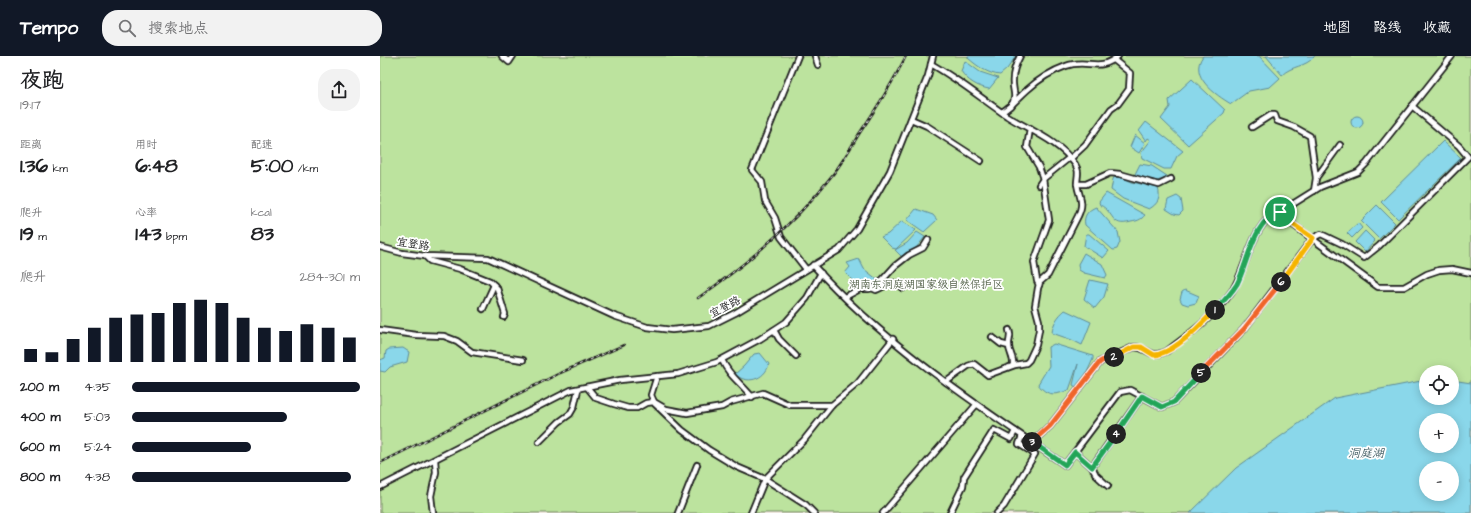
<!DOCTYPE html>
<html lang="zh">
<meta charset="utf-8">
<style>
:root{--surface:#fff;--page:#f2f2f2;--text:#202124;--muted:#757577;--accent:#111827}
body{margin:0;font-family:"Architects Daughter","LXGW WenKai TC",sans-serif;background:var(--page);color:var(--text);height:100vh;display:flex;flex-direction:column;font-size:15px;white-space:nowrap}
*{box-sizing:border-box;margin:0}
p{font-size:13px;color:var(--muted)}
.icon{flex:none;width:22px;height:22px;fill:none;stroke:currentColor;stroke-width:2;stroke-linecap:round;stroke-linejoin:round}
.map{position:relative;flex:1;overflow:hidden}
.side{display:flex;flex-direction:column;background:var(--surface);width:380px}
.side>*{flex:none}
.controls{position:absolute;left:1039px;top:309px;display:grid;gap:8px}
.controls a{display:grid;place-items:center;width:40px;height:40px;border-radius:50%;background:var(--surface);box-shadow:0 2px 10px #0003;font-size:20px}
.pin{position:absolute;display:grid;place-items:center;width:34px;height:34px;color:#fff;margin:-17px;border:2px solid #fff;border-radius:50%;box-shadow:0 1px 4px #0007}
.km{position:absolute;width:20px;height:20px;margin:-10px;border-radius:50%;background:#222;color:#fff;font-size:11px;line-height:20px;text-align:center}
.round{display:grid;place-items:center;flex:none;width:42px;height:42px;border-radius:16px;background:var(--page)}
.summary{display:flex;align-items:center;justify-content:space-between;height:68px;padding:0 20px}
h1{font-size:22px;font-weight:700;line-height:30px}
.metrics{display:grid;grid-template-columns:repeat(3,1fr);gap:6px;height:68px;padding:4px 20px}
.metrics div{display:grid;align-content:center}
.metrics b{font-size:20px;font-weight:700}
.metrics small{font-size:11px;font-weight:400}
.metrics p{font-size:11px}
.chart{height:112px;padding:8px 20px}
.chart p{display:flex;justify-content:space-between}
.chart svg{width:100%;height:72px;margin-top:4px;stroke:var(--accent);stroke-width:6}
ul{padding:0 20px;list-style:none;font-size:13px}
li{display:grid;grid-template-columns:64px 48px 1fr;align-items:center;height:30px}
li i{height:10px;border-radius:5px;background:var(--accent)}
header{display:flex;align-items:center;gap:24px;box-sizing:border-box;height:56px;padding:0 20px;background:var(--accent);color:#fff}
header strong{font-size:19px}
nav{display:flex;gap:22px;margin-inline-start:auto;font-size:14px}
.search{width:280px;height:36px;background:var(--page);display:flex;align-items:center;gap:10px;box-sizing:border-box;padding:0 14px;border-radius:16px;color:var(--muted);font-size:15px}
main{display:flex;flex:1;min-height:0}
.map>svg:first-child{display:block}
.green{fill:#bce39e;stroke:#6c805d;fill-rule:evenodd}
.water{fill:#8ad7ea;stroke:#5e8c98;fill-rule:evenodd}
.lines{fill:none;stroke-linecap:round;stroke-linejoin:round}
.minor-casing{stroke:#1c1c1c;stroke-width:8}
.minor{stroke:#fff;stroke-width:4.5}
.rail-casing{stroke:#1c1c1c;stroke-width:2.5}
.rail{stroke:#fff;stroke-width:1;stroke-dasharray:3;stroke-linecap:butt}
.split-1-casing{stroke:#fff;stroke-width:8}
.split-2-casing{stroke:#fff;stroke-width:8}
.split-3-casing{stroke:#fff;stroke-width:8}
.split-4-casing{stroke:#fff;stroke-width:8}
.split-5-casing{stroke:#fff;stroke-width:8}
.split-6-casing{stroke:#fff;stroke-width:8}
.split-7-casing{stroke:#fff;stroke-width:8}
.split-1{stroke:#22a559;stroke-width:5}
.split-2{stroke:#f5b400;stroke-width:5}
.split-3{stroke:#f0652b;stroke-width:5}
.split-4{stroke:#22a559;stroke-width:5}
.split-5{stroke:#22a559;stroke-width:5}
.split-6{stroke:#f0652b;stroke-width:5}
.split-7{stroke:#f5b400;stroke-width:5}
.labels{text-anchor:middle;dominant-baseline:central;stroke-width:3.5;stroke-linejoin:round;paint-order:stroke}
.street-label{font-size:11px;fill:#1c1c1c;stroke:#fff}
.park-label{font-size:11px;fill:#54624a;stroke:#fff}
.water-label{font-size:12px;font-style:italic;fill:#425d64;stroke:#fff}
</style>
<header>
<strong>Tempo</strong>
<div class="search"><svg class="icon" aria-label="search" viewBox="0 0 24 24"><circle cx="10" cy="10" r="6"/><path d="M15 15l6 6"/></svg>搜索地点</div>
<nav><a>地图</a><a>路线</a><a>收藏</a></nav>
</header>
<main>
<section class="side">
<div class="summary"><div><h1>夜跑</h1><p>19:17</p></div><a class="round"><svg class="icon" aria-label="share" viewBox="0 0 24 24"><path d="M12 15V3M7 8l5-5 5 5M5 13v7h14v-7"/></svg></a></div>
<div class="metrics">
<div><p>距离</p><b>1.36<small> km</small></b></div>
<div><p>用时</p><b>6:48</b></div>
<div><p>配速</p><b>5:00<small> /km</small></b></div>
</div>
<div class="metrics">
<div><p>爬升</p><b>19<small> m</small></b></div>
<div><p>心率</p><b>143<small> bpm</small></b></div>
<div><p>kcal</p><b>83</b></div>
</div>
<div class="chart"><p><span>爬升</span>284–301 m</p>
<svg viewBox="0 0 160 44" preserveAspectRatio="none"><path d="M5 44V36M15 44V38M25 44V30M35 44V23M45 44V17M55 44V15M65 44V14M75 44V8M85 44V6M95 44V8M105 44V17M115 44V23M125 44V25M135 44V21M145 44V23M155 44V29"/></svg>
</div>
<ul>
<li><b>200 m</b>4:35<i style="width:100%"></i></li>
<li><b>400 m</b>5:03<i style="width:68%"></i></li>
<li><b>600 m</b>5:24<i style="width:52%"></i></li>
<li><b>800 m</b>4:38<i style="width:96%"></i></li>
</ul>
</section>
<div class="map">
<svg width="1091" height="457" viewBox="0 0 1091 457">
<rect width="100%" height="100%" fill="#faf0eb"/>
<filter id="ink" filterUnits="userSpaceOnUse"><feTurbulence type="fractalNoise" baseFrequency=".025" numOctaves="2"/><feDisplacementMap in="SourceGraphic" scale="8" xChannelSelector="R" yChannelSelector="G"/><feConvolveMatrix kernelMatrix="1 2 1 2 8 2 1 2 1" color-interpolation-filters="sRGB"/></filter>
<g filter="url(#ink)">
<path class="green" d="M0 0H1091V457H0ZM1046 316H1072V342H1046ZM1046 364H1072V390H1046ZM1046 412H1072V438H1046Z"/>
<g class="water">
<path d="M588 0H636L627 13 620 19C608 18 597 10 588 2Z"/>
<path d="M823 0H879L900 22 890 31 869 35 851 48C836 39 808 20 823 0Z"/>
<path d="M886 0H935C925 12 912 9 902 19Z"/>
<path d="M585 5 600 16 618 22 609 33C598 31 587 25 581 15Z"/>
<path d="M812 23 845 54 844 57 808 89 781 63 790 51 789 44Z"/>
<circle cx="977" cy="66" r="6"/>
<path d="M766 66 803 95 797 100 791 113H784L762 102 761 97 771 84 768 82 766 85 759 75Z"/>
<path d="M755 79 765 87 759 97 750 91Z"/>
<path d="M1063 85 1081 102 1018 163 1001 146Z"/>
<path d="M760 108 772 110 787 120 786 122 777 125 754 120Z"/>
<path d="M736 119 752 126 778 132C781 142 778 148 769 153L743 143 731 134 733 123Z"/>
<path d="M726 137 765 159C761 164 757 165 751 166 730 172 735 156 720 149L719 146Z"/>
<path d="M797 140 801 143 803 155 799 159 794 158 786 153 788 144Z"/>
<path d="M997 149 1015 167 999 183 981 165Z"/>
<path d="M716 151 738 176 740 186 737 193 733 194 705 169C703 160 708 154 716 151Z"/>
<path d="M536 153 553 159 557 164 544 176 527 164Z"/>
<path d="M522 165 536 174 516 193 512 192 501 181 508 178Z"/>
<path d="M978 167 982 172 972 182 967 177Z"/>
<path d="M985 175 995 185 985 196 975 186Z"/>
<path d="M537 176 545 181 536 192 522 201 515 194 527 187Z"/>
<path d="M706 178H709L729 195 723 202 704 190Z"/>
<path d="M704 197 722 208 727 219 725 222 704 217 699 214 698 208Z"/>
<path d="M479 203 484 213 498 224 488 230H478L465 217 470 211 467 207Z"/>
<path d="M710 224 728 228 724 241 715 252 704 243Z"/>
<path d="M805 234 819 240 816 247 808 249 802 247 800 243 802 236Z"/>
<path d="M685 254 711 266 702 289 692 284 672 277C673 267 678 260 685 254Z"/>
<path d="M674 288 713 300V303L704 323 696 331 693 329 698 308 689 334C676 339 667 341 658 328L669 310 668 291Z"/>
<path d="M23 292 29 296 27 306 10 311 5 316 0 315V304L5 302 6 295 9 293Z"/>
<path d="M380 297 389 308C385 324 366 329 355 318L364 310 374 298Z"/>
<path d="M1046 324V342H1072V324L1091 327V457H810L856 412 955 342ZM1046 364H1072V390H1046ZM1046 412H1072V438H1046Z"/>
</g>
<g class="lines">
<g class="minor-casing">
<g id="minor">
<path d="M122 0 129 6 133 0"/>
<path d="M418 0 372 114 382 126 385 145 395 162 401 181 426 213"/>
<path d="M435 0 438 9"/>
<path d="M551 8C578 23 602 43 627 60 649 74 679 85 695 108 700 116 697 120 697 128 699 142 705 145 698 160L668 219 660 226 658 232 655 250 659 265V274L656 289 649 304 646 307 635 309 608 319 594 308 588 310 566 326"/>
<path d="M632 49C636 39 634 39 633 29 632 19 635 9 640 0"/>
<path d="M622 56C632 50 638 42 647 34 658 24 672 15 686 10 707 2 719 17 738 0"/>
<path d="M531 63 547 70 601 105"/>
<path d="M872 71 891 59H895L897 65 914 71 930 80 936 122"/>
<path d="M650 73 647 91 659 111 663 123 669 164 654 206 657 225 659 229"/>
<path d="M690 103 705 89 731 53 738 48 749 33 750 17 734 4"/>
<path d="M697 128H706L730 117 740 118 779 129 791 123"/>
<path d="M659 129 663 123 689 102"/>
<path d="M934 135 936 122 960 89"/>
<path d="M900 156 940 131 978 116 987 107 1072 0"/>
<path d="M0 191 22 197 45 200 108 202 234 260 267 271 292 274 329 270 355 257 459 194 477 173 510 115 548 20 553 0"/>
<path d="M45 200 50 205 80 213 110 225 117 232 125 258 124 261"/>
<path d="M433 209C505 289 597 349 685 409L740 336 750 334 782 351 794 346 864 273 933 182 941 178 962 188 984 202 999 190 1088 101 1079 90 1032 50"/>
<path d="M492 232 496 234C506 230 513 221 523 232"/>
<path d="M465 241 480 233H489L496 231 515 210 529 199 543 192 548 184"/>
<path d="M103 253 114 229"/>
<path d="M0 274 36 279 64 280 77 285 92 296 143 304"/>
<path d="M394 274 399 283 416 300"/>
<path d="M629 274C632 282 628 283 629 290 629 297 634 301 633 309"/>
<path d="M612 281 621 288 629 290"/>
<path d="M342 304C349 320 361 327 372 341"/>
<path d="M277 320 271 339 275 348 302 374 329 394 357 411 385 423 426 449 434 457"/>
<path d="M207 331 216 342 234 348 248 352H257L266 347 274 346 286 353 307 357 342 351 351 346 383 337 410 349H452"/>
<path d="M159 386 179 366 190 358 194 351 198 334"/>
<path d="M651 387 670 370 720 306 754 291C770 291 768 304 787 295 810 278 836 259 852 235 867 214 872 163 900 156L904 162 998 231H1024L1047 218 1059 214 1072 213 1091 217"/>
<path d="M695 396 712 411 762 340"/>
<path d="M712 411 716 419 728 430"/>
<path d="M0 431 191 334 240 324 298 318 337 306 380 283 406 266 427 242 441 217"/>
<path d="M53 457 51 440 56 416 55 404"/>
<path d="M298 457 317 409"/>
<path d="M371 457 385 423 424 384 452 349 478 327 513 283"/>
<path d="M503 457 596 349"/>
<path d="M570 457 583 430 584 421 614 374 631 383 635 375"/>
<path d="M617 457 624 450 655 398 639 388 642 380"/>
</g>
</g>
<use href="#minor" class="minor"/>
<g class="rail-casing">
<g id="rail">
<path d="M318 242C367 208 418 164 454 117 463 105 471 91 479 78 496 53 512 28 526 0"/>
<path d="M0 407 180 317 244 289"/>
</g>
</g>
<use href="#rail" class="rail"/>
</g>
</g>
<g class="lines" filter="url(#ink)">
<g class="split-1-casing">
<path id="split-1" d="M835 254C843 246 851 238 857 228 868 207 874 162 900 156"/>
</g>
<g class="split-2-casing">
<path id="split-2" d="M734 301 754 291H761L774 299C793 298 822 268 835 254"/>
</g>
<g class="split-3-casing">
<path id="split-3" d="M652 386 670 370 720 306 727 302 734 301"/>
</g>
<g class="split-4-casing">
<path id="split-4" d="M652 386 685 409 695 396 712 411 736 378"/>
</g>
<g class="split-5-casing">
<path id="split-5" d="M736 378 762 340 782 351 794 346 821 317"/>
</g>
<g class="split-6-casing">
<path id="split-6" d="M821 317 864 273 901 226"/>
</g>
<g class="split-7-casing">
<path id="split-7" d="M900 156 904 162 933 182 901 226"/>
</g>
<use href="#split-1" class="split-1"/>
<use href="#split-2" class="split-2"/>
<use href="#split-3" class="split-3"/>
<use href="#split-4" class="split-4"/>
<use href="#split-5" class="split-5"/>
<use href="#split-6" class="split-6"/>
<use href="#split-7" class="split-7"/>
</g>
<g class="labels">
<g class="street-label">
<text transform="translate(33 188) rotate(9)">宜登路</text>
<text transform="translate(345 251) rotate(-28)">宜登路</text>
</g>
<g class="park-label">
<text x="546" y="228">湖南东洞庭湖国家级自然保护区</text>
</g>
<g class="water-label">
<text x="986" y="397">洞庭湖</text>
</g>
</g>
</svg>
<div class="controls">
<a><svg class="icon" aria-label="locate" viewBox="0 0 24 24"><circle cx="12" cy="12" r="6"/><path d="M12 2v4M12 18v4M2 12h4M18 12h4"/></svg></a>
<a>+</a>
<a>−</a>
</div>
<div class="pin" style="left:900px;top:156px;background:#1e9e55"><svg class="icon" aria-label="arrive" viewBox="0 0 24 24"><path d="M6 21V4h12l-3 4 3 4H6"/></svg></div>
<b class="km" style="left:835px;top:254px">1</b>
<b class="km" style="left:734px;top:301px">2</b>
<b class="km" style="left:652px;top:386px">3</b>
<b class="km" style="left:736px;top:378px">4</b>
<b class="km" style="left:821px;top:317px">5</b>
<b class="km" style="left:901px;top:226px">6</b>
</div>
</main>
